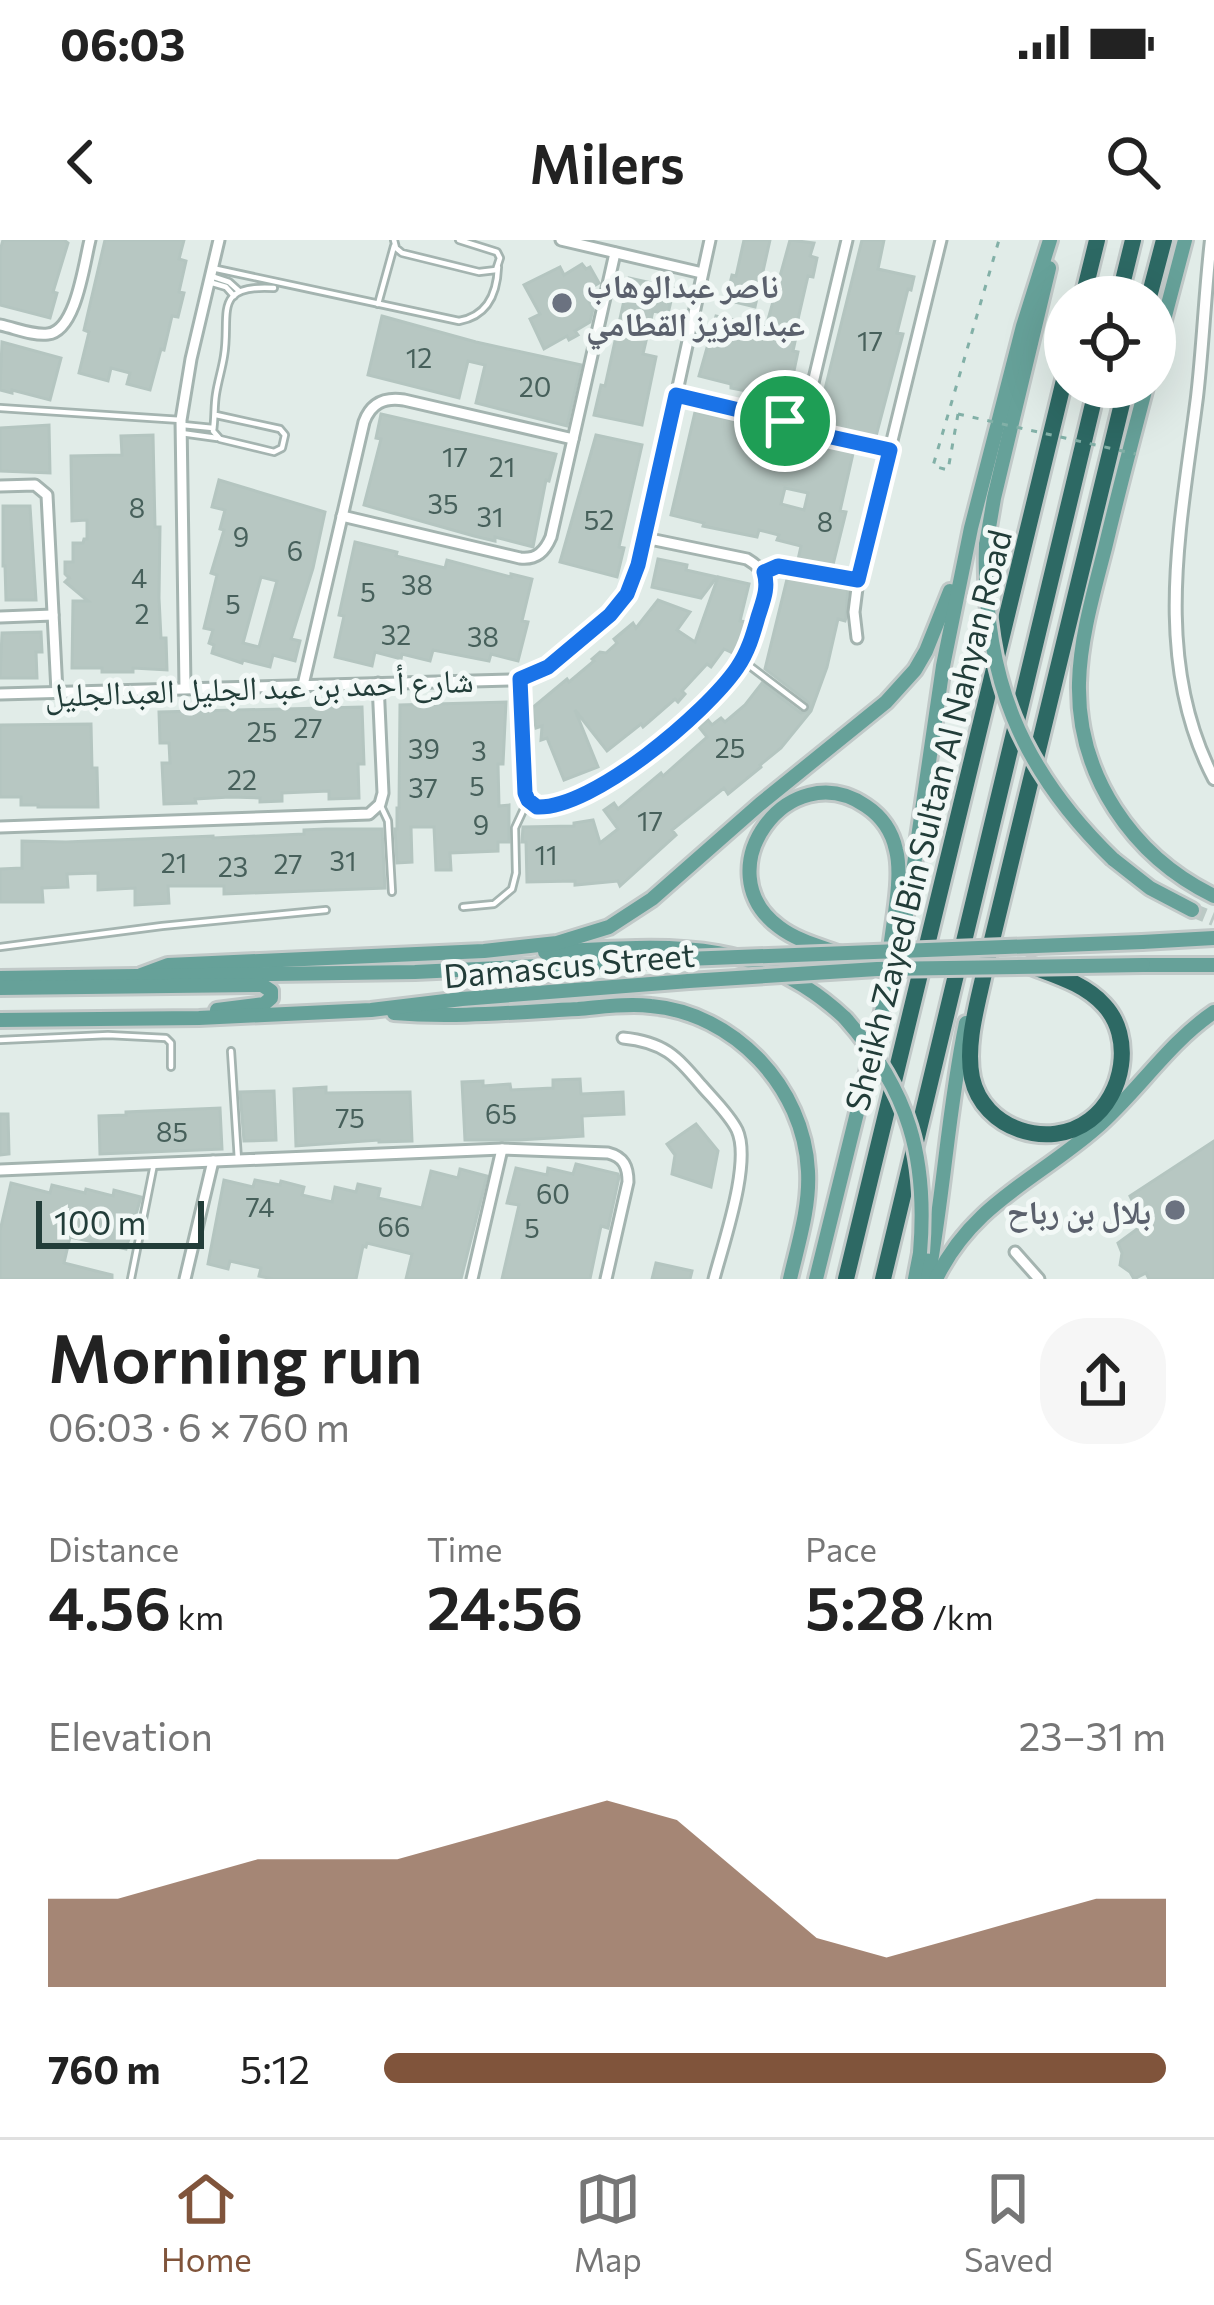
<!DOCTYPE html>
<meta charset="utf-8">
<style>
:root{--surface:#fff;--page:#f6f6f6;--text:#222;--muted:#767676;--line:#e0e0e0;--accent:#80543b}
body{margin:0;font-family:Commissioner,"Noto Naskh Arabic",sans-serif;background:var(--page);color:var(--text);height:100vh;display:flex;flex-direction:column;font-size:45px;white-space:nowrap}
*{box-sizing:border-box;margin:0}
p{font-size:39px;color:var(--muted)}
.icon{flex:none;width:66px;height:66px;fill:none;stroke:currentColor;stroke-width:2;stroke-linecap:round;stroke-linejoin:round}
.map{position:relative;height:1039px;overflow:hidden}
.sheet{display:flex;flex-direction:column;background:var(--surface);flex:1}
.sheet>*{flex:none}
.controls{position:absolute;left:1044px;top:36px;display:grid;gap:24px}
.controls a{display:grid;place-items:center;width:132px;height:132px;border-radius:50%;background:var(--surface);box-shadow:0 12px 48px #0002;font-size:60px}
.scale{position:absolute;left:36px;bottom:30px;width:168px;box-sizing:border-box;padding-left:12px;border:6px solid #223d39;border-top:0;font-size:33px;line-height:42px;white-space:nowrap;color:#223d39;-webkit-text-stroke:9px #f2f8f6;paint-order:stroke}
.pin{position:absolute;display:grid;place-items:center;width:102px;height:102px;color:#fff;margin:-51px;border:6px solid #fff;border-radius:50%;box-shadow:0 3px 12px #0007}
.round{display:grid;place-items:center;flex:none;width:126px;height:126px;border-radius:48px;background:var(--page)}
.head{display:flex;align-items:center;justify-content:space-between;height:204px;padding:0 48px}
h1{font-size:66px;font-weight:600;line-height:90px}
.metrics{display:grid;grid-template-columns:repeat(3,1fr);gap:18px;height:204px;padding:12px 48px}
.metrics div{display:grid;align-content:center}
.metrics b{font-size:60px;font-weight:600}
.metrics small{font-size:33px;font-weight:400}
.metrics p{font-size:33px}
.chart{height:336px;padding:24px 48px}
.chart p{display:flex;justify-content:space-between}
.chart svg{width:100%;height:216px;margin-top:12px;fill:var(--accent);opacity:.7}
ul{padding:0 48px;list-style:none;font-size:39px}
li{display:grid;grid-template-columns:192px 144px 1fr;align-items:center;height:90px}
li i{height:30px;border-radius:15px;background:var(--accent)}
.status{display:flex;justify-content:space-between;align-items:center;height:84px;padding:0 60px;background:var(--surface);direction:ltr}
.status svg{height:33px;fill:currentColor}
header{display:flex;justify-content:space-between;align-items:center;height:156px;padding:0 48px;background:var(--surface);font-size:54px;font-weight:600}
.dock{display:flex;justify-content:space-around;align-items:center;height:168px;border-top:3px solid var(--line);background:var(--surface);font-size:33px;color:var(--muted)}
.dock a{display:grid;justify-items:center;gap:6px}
.dock .selected{color:var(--accent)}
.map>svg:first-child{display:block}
.building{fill:#b7c7c2;stroke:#b4c5c0;stroke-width:3;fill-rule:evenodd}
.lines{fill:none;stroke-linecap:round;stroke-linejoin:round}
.primary-tunnel{stroke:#bbc9c5;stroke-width:14;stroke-dasharray:14 7;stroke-linecap:butt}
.service-casing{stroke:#a4b4b0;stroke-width:10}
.minor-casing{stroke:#a4b4b0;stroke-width:15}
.tertiary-casing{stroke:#a4b4b0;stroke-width:16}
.primary-casing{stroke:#c1c9c8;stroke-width:20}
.motorway-casing{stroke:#c1c9c8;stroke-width:22}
.path{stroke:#82b0a7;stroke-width:3;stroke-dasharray:6 9;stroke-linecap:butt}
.service{stroke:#fff;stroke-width:4.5}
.minor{stroke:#fff;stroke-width:9}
.tertiary{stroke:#fff;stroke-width:10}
.primary{stroke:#66a199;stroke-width:14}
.motorway{stroke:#2d6964;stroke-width:16}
.primary-bridge-casing{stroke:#c1c9c8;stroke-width:20;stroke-linecap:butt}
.path-bridge{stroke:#82b0a7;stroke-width:3;stroke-dasharray:6 9;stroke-linecap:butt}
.primary-bridge{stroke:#66a199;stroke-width:14}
.route-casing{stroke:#fff;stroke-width:24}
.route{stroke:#1a73e8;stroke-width:15}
.worship-dot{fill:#6b7280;stroke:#f2f8f6;stroke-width:4.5}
.labels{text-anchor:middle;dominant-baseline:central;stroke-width:10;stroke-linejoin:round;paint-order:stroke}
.number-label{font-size:27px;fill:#47605b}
.worship-label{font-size:33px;font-weight:bold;fill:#5b616d;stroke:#f2f8f6;text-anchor:start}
.street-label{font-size:33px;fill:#223d39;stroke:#f2f8f6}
</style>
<div class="status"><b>06:03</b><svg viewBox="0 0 49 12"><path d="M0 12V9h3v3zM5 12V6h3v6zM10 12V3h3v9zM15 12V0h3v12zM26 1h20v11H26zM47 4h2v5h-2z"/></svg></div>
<header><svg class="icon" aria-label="back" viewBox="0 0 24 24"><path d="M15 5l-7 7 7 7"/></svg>Milers<svg class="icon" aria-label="search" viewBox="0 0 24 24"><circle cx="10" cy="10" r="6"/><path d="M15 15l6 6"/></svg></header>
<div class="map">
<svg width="1214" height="1039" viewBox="0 0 1214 1039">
<rect width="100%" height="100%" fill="#e1ece8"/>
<g class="building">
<path d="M3 0H64L68 3 53 52 57 53 50 78 0 65V11Z"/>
<path d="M105 0H184L179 19 186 21 179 52 184 53 178 77 172 76 164 110 161 109 150 150 127 144 130 133 111 128 108 141 79 133 89 92 84 90Z"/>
<path d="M744 0H770L755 67 726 60 732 35 736 36Z"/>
<path d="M790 0 814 3 810 16 817 18 813 37 808 36 796 88H798L793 111 798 112 788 159 731 148V144L699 136 716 76 766 87Z"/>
<path d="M862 0H884L878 29 914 37 911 50 908 49 897 93 903 94 875 200 857 196 840 271 846 272 829 341 848 345 846 378 845 381 838 379 827 427 811 471 781 508 760 525 761 527 728 554 724 548 672 590 676 595 620 646 618 641 575 645V641L527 642 526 602H522L523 587 574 586V583L593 580 600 603 618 589 604 570 614 563 618 569 661 533 663 536 707 497 699 487 708 480 712 485 721 478 725 482 745 465 762 443 801 473 810 470 808 462 765 429 789 331 795 333 801 306 777 300 779 295 759 290 757 297 703 286 704 283 671 275 695 172 759 186 757 194 818 208 823 190 817 188 826 145ZM785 248 808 253 804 270 781 264Z"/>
<path d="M582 24 586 29 590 27 599 43 584 52 593 69 590 82 575 91 578 95 569 100 567 96 544 109 530 79 540 74 524 45 560 27 564 35Z"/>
<path d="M629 38 674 48 668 74 653 71 643 114 656 117 642 185 594 175 601 145 605 146Z"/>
<path d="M382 76 476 102 581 125 567 186 476 163 485 125 468 121 459 158 368 135Z"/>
<path d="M2 102 61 118 50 160 12 150V153L0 150Z"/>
<path d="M381 174 556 214 549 241 546 240 533 307 495 297V301L474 296 364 265 381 199 376 198Z"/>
<path d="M49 185 50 233 0 231V188Z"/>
<path d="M153 195 155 287H160L159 358 161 398H166L167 430 133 428V432H102V428H72L73 361H88L65 342 69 338 65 334V322H73V303H83L84 299H87V280L72 281 71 216 122 215 121 196Z"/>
<path d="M596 195 642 205 619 307 624 308 617 337 560 322Z"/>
<path d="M219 240 325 272 313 328 291 399 300 401 295 421 273 415 270 427 243 420 242 423 212 413 214 405 209 403 213 390 204 388 217 335 211 333 224 290 220 289 225 270 212 267ZM261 337 277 341 259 407 243 403Z"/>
<path d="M3 266H30L36 360H6L5 326H3Z"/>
<path d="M355 302 397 312 396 316 445 328 447 320 511 337V334L532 339 522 381 528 382 518 421 491 414 489 421 433 410 430 421 402 414 401 419 375 412 372 426 335 417 344 376 339 375Z"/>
<path d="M658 319 687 325 686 330 717 337 701 358 652 347Z"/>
<path d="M718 337 749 344 740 381 747 382 735 414 724 409 711 427 707 424 682 451 685 454 678 462 675 459 643 487 641 484 607 511 575 470 598 527 564 540 547 498 541 500 542 486 536 488 532 468 567 439 569 442 594 421 592 419 600 412 606 413 617 403 614 399 633 383 636 388 658 360 690 372 677 390 695 402Z"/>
<path d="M41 392 42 412H36L37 438H0L2 393Z"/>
<path d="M506 462 503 524H498L499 566 509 565V602H498V611L450 613 451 630H436L434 587H411L412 622 397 623 395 589H397V568H399L400 465Z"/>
<path d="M362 467 364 524H358L359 558 329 559V551L282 553V561L260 562V558L230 557 195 559 196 563 164 564 162 523H170L169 503H160L159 472Z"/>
<path d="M91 484 92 528H97L98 567H38V565H21V557H0V485Z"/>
<path d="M326 589H382L385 648 224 654V646H168L169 663 135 665V648L98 650V633L67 634 68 647 42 648 43 662H0V629L22 628V601L66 602 213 596V598L304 594V590Z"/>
<path d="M580 839 581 854 623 852 624 874 582 876 583 896 519 900H465L462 842 483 841V846L510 844 511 850 553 848V840Z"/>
<path d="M326 847V853L410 852 412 901 379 902V900L296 906 294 849Z"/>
<path d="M274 851 276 900 244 901 240 852Z"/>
<path d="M220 868 222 909 100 914 99 876 126 875V872Z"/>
<path d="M0 874H8L9 914 0 915Z"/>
<path d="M696 884 718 911 711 947 672 934 675 915 667 904Z"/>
<path d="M1214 901V1039H1149L1146 1033 1134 1039 1130 1032 1120 1025 1122 1013 1118 1003 1144 984 1130 956Z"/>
<path d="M576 924 618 934 619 937 608 988 601 986 590 1039H502L519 965 507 963 516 928 547 935 548 928 573 934Z"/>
<path d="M460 929 487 936 461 1039H406L412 1014 367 1003 366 1007 363 1006 356 1039H273L259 1036 261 1028 230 1021 228 1029 208 1024 224 940 253 947 255 940 280 945 281 941 304 947 302 955 332 962 335 947 356 952 358 944 380 949 378 958 422 968 431 931 458 938Z"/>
<path d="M11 943 50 953 52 945 85 953 86 949 113 956 114 950 141 957 126 1009 70 997 64 1023 112 1035V1039H0V991Z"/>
<path d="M656 1023 692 1031 690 1039H652Z"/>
</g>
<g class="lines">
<path class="primary-tunnel" d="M1192 670 1214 679"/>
<g class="service-casing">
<g id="service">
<path d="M394 0 396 8 402 13 479 32 496 30 500 18 497 12 459 0"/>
<path d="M212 28 459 81C487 76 497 54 498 27"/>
<path d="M214 37 229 42 239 51"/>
<path d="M209 42 226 47 234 56"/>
<path d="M378 64 394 6"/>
<path d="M0 168 181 180"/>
<path d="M216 175 280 189 285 195 282 208 274 212 220 199 213 191C215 178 214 166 216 154 218 141 222 129 224 116 231 75 211 44 274 48"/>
<path d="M183 185 213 188"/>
<path d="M181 193 217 198"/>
<path d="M742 420 804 467"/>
<path d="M380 564 388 581 392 652"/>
<path d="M463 667 494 664 512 649 516 633 515 588 528 560"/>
<path d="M0 707 162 686 326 670"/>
<path d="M0 800 108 795 166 798 171 803V827"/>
<path d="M231 811 238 920"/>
<path d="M131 1039 154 924"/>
</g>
</g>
<g class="minor-casing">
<g id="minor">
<path d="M561 0 702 33"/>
<path d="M0 85C15 88 33 96 48 94 76 91 84 24 90 0"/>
<path d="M676 155 785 181 799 178 808 164 847 0"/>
<path d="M0 246 35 245 47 255 57 452"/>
<path d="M342 276 520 318C537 320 545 311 551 297L615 13"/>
<path d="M0 377 53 375"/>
<path d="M857 398 854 372 858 340 941 0"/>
<path d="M520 439 525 553 530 563C575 587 706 469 733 433 747 416 753 395 759 374 767 349 774 335 747 319L645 298"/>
<path d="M303 445 364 182C371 163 384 157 404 160L573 199"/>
<path d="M185 447 181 180 191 119 219 0"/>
<path d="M0 454 514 440 532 436 547 427 610 375 631 347 645 298 710 0"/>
<path d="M0 587 369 574 380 564 383 553 378 443"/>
<path d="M623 798C664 802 676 816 701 845 713 859 729 874 737 890 752 922 723 1004 714 1039"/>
<path d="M0 930 502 909 608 913C624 917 628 927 628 942L606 1039"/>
<path d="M1015 1012 1039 1039"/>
<path d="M185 1039 213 921"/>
<path d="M472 1039 502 909"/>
</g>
</g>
<g class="tertiary-casing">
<path id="tertiary" d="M1211 0C1205 52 1203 105 1197 157 1181 284 1151 419 1214 539"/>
</g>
<g class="primary-casing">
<g id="primary">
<path d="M1155 114 1185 0"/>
<path d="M1146 147C1132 200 1118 254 1105 308 1094 351 1080 398 1079 443 1077 535 1132 616 1214 656"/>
<path d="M986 305 994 258 1049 28"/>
<path d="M1113 619 1150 648 1192 670"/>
<path d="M1142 702 1214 698"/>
<path d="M545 712C659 707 754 692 845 778"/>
<path d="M838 713C818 706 796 700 779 687 703 631 789 513 866 566 881 576 892 591 896 610 903 637 893 681 890 710"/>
<path d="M1143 725H1214"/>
<path d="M141 735 168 725 484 711 557 703 609 687 652 659 760 564 886 462 915 430 926 411 950 351"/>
<path d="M0 738 415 732 685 719"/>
<path d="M0 748 262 745 271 751V758L264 764 217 770"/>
<path d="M394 773C455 778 517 772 578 769 602 767 627 763 651 766 734 773 804 847 808 931 810 967 798 1004 790 1039"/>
<path d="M0 780 199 778 371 770 462 759 689 741"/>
<path d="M816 1039 908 666 943 426 971 288 1023 86 1050 0"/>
<path d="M915 1039 920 1013"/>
<path d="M928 1039C944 954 948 868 966 783"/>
<path d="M936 1039C972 964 1036 940 1095 889 1138 852 1167 804 1214 772"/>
</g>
</g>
<g class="motorway-casing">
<g id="motorway">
<path d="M1083 57 1097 0"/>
<path d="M1119 57 1133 0"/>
<path d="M1149 57 1164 0"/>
<path d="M1031 726C1057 736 1085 744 1104 765 1134 797 1124 855 1090 880 1049 911 983 889 972 838 965 803 978 763 985 729L1126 147"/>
<path d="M846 1039 1065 136"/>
<path d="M883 1039 1097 147"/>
</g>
</g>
<g class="path">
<path d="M958 174 948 230 933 226 999 0"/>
<path d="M805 188 813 193 882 208"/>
<path d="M771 329 778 326 850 338"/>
</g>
<use href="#service" class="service"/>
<use href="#minor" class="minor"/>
<use href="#tertiary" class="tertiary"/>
<use href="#primary" class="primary"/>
<use href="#motorway" class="motorway"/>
<g class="primary-bridge-casing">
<g id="primary-bridge">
<path d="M986 305C982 435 1020 529 1113 619"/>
<path d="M685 719 1142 702"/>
<path d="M689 741 877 729 1143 725"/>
<path d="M845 778C909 850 928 918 920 1013"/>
</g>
</g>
<path class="path-bridge" d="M958 174 1136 214"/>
<use href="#primary-bridge" class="primary-bridge"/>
</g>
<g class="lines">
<g class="route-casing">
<path id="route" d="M676 155 781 180H794L813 193 890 210 858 340 778 326 764 332C769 348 763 361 758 377 753 395 748 412 737 428 706 473 593 569 537 567L528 560 525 553 520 439 548 427 610 375 627 354 638 325Z"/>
</g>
<use href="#route" class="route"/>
</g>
<g class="worship-dot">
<circle cx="562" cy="63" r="12"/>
<circle cx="1175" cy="970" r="12"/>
</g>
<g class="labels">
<g class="number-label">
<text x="870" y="100">17</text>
<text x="419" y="117">12</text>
<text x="535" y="146">20</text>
<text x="455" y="216">17</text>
<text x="502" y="226">21</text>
<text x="443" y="263">35</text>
<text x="137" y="267">8</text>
<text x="490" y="276">31</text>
<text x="599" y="279">52</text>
<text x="825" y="281">8</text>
<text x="241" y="296">9</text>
<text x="295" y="310">6</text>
<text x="139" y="337">4</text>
<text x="417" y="344">38</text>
<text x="368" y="351">5</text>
<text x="233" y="363">5</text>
<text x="142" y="373">2</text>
<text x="396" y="394">32</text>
<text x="483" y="396">38</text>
<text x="308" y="487">27</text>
<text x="262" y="491">25</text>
<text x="730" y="507">25</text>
<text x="424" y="508">39</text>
<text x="479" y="510">3</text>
<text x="242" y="539">22</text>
<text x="477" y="545">5</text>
<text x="423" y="547">37</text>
<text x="650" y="580">17</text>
<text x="481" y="584">9</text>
<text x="546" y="614">11</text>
<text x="343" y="620">31</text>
<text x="174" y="622">21</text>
<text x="288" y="623">27</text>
<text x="233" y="626">23</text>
<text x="501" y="873">65</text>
<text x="350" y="877">75</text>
<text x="172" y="891">85</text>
<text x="553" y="953">60</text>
<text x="260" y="966">74</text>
<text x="394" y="986">66</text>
<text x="532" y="987">5</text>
</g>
<g class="worship-label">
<text x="586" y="44">ناصر عبدالوهاب<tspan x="586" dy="38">عبدالعزيز القطامي</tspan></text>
<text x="1151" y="970" text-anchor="end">بلال بن رباح</text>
</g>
<g class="street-label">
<text transform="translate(259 446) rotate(-2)">شارع أحمد بن عبد الجليل العبدالجليل</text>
<text transform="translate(927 580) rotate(-76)">Sheikh Zayed Bin Sultan Al Nahyan Road</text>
<text transform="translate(569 724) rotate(-5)">Damascus Street</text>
</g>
</g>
</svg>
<div class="controls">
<a><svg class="icon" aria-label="locate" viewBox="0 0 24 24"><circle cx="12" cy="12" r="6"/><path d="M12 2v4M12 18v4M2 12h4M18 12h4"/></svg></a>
</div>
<div class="scale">100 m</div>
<div class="pin" style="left:785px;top:181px;background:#1e9e55"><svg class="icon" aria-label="arrive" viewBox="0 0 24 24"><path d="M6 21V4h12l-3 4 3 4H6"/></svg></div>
</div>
<section class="sheet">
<div class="head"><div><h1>Morning run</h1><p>06:03 · 6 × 760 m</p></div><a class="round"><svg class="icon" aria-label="share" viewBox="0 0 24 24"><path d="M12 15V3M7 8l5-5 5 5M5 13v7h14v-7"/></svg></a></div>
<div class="metrics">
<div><p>Distance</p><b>4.56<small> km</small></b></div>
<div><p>Time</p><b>24:56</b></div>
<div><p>Pace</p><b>5:28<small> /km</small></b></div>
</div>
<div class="chart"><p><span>Elevation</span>23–31 m</p>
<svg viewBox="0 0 160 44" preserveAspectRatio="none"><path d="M0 44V26L10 26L20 22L30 18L40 18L50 18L60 14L70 10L80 6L90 10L100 22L110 34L120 38L130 34L140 30L150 26L160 26V44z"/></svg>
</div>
<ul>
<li><b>760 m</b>5:12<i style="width:100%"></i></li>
</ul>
</section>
<nav class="dock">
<a class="selected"><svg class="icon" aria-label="home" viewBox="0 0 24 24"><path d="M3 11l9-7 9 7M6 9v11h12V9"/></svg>Home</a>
<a><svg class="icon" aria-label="map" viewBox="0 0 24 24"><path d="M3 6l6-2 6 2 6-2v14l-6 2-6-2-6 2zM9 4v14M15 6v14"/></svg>Map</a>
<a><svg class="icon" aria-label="saved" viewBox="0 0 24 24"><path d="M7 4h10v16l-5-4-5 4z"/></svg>Saved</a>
</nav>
